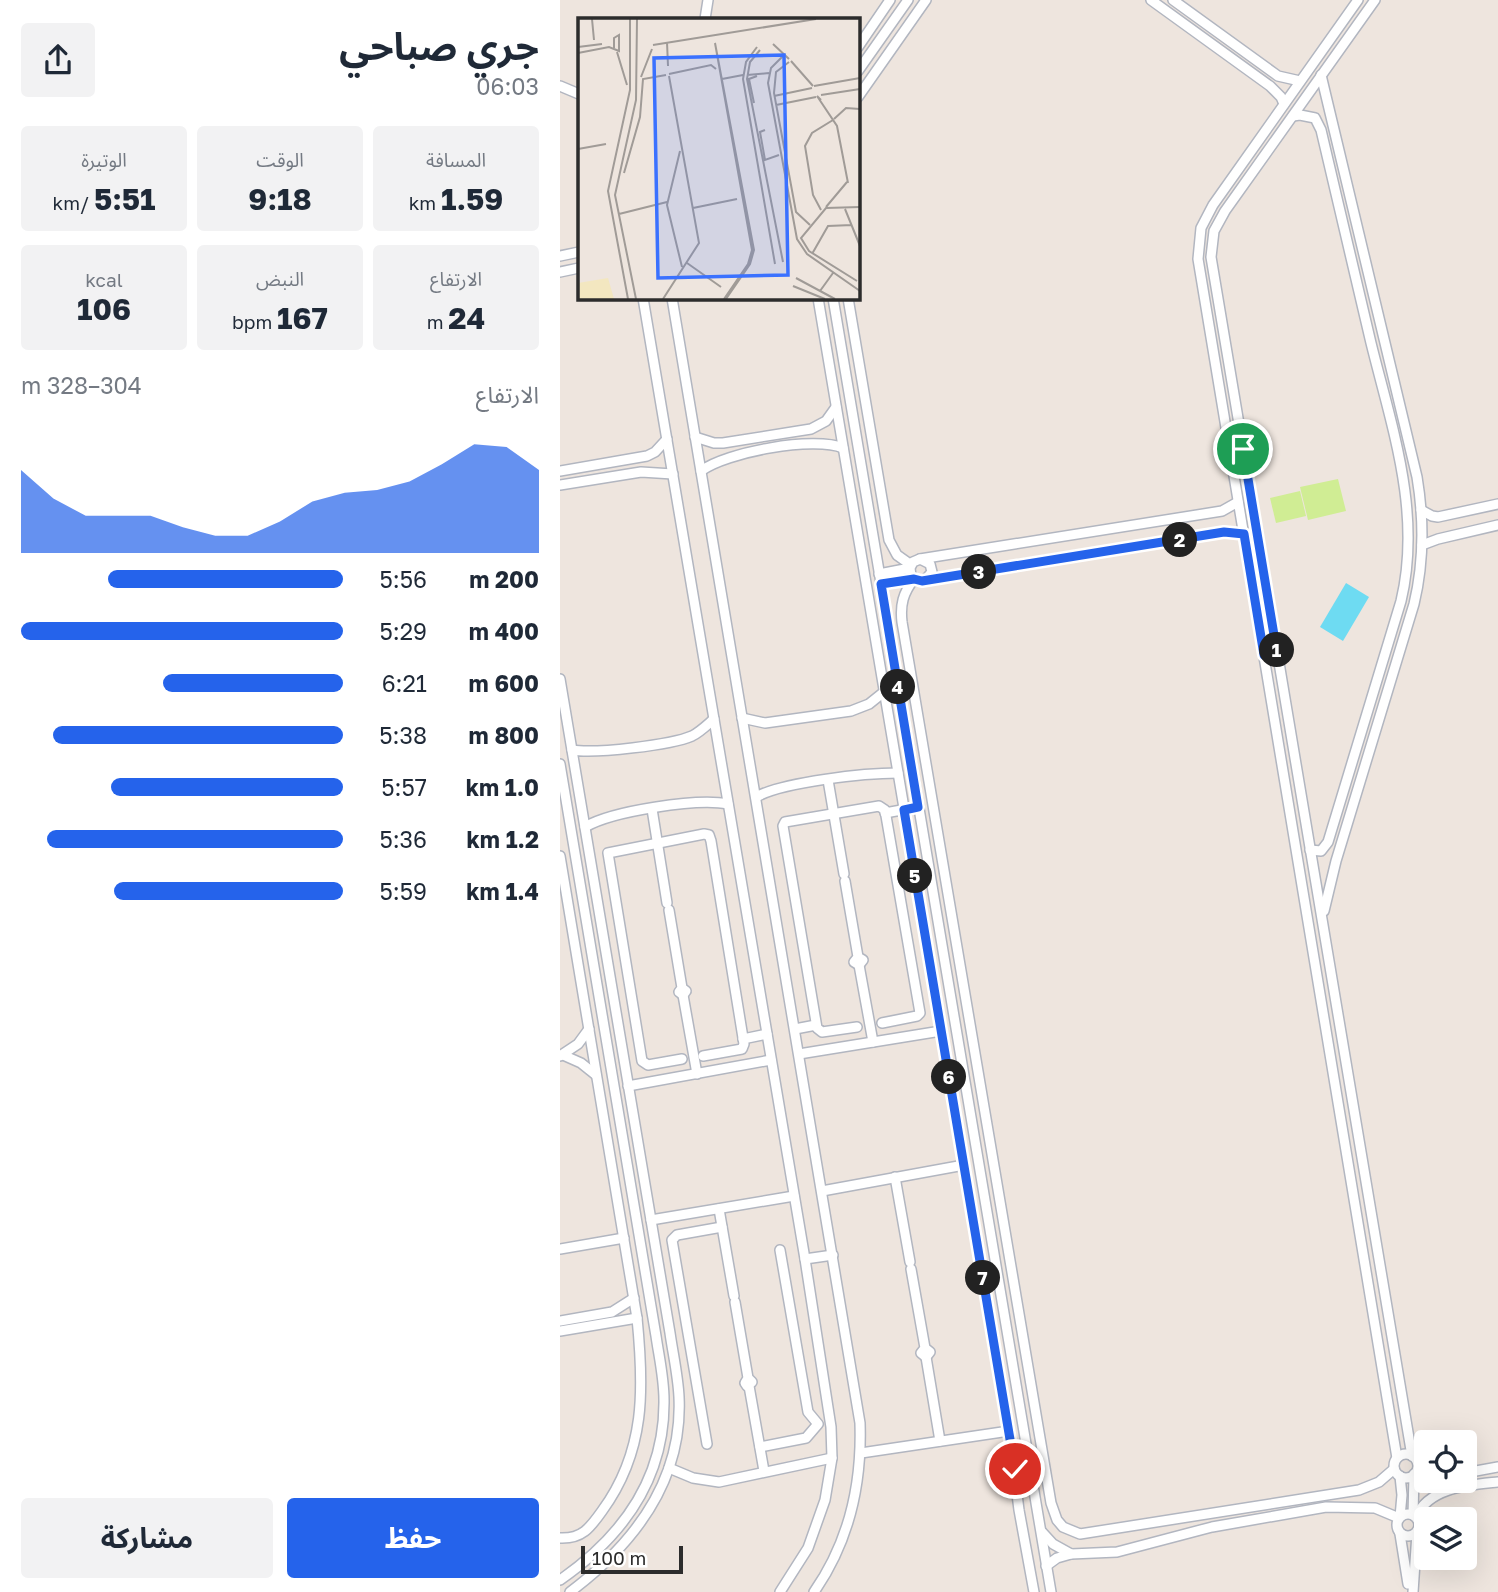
<!DOCTYPE html>
<html lang="ar">
<meta charset="utf-8">
<style>
:root{--surface:#fff;--page:#f2f2f3;--text:#1f2937;--muted:#747a83;--accent:#2563eb}
body{margin:0;font-family:"Golos Text","Noto Sans Arabic",sans-serif;background:var(--page);color:var(--text);direction:rtl;height:100vh;display:flex;flex-direction:column;font-size:26px;white-space:nowrap}
*{box-sizing:border-box;margin:0}
p{font-size:23px;color:var(--muted)}
.icon{flex:none;width:38px;height:38px;fill:none;stroke:currentColor;stroke-width:2;stroke-linecap:round;stroke-linejoin:round}
.map{position:relative;flex:1;overflow:hidden;direction:ltr}
.details{display:flex;flex-direction:column;background:var(--surface);width:560px}
.details>*{flex:none}
.buttons{position:absolute;left:854px;top:1430px;display:grid;gap:14px}
.buttons a{display:grid;place-items:center;width:63px;height:63px;border-radius:7px;background:var(--surface);box-shadow:0 7px 28px #0002;font-size:35px}
.scale{position:absolute;left:21px;bottom:18px;width:102px;box-sizing:border-box;padding-left:7px;border:4px solid #2c2c2c;border-top:0;font-size:19px;line-height:24px;white-space:nowrap;color:#2c2c2c;-webkit-text-stroke:5px #fff;paint-order:stroke}
.pin{position:absolute;display:grid;place-items:center;width:60px;height:60px;color:#fff;margin:-30px;border:4px solid #fff;border-radius:50%;box-shadow:0 2px 7px #0007}
.km{position:absolute;width:35px;height:35px;margin:-18px;border-radius:50%;background:#222;color:#fff;font-size:19px;line-height:35px;text-align:center}
.round{display:grid;place-items:center;flex:none;width:74px;height:74px;border-radius:7px;background:var(--page)}
.head{display:flex;align-items:center;justify-content:space-between;height:119px;padding:0 21px}
h1{font-size:38px;font-weight:700;line-height:52px}
.stats{display:grid;grid-template-columns:repeat(3,1fr);gap:10px;height:119px;padding:7px 21px}
.stats div{display:grid;align-content:center;border-radius:7px;background:var(--page);text-align:center}
.stats b{font-size:30px;font-weight:700}
.stats small{font-size:19px;font-weight:400}
.stats p{font-size:19px}
.chart{height:196px;padding:14px 21px}
.chart p{display:flex;justify-content:space-between}
.chart svg{width:100%;height:126px;margin-top:7px;fill:var(--accent);opacity:.7}
.cta{display:flex;gap:14px;margin-top:auto;padding:14px 21px}
.cta a{flex:1;height:80px;border-radius:7px;background:var(--accent);color:#fff;font-size:28px;font-weight:700;line-height:80px;text-align:center}
.cta a+a{background:var(--page);color:var(--text)}
ul{padding:0 21px;list-style:none;font-size:23px}
li{display:grid;grid-template-columns:112px 84px 1fr;align-items:center;height:52px}
li i{height:18px;border-radius:9px;background:var(--accent)}
main{display:flex;flex:1;min-height:0}
.map>svg:first-child{display:block}
.pitch{fill:#d0ed94}
.water{fill:#6edbf2}
.lines{fill:none;stroke-linecap:round;stroke-linejoin:round}
.minor-casing{stroke:#b2b6c0;stroke-width:12}
.minor{stroke:#fff;stroke-width:9}
.route-casing{stroke:#fff;stroke-width:14}
.route{stroke:#2563eb;stroke-width:9}
.inset-road{fill:none;stroke:#a09b97;stroke-width:2}
.view{fill:#3a71ff;fill-opacity:0.15;stroke:#3a71ff;stroke-width:3.5}
.inset-edge{fill:none;stroke:#2c2c2c;stroke-width:3.5}
</style>
<main>
<div class="map">
<svg width="938" height="1592" viewBox="0 0 938 1592">
<rect width="100%" height="100%" fill="#eee5de"/>
<g class="pitch">
<path d="M778 479 786 511 748 520 740 487Z"/>
<path d="M740 491 746 516 716 523 710 498Z"/>
</g>
<path class="water" d="M786 583 809 597 783 641 760 627Z"/>
<g class="lines">
<g class="minor-casing">
<g id="minor">
<path d="M591 0 710 86 721 97 724 104"/>
<path d="M613 0 718 76 740 81"/>
<path d="M798 0 653 205 641 228 638 259 837 1458"/>
<path d="M815 0 665 211 654 231 651 257 852 1456"/>
<path d="M145 19 148 0"/>
<path d="M298 47 330 0"/>
<path d="M298 71 348 0"/>
<path d="M761 75 857 477C864 519 864 562 854 604L776 861 764 911"/>
<path d="M0 86 19 94"/>
<path d="M298 97 366 0"/>
<path d="M733 116 740 115 755 118 761 130C778 201 794 272 811 343 832 428 862 513 841 601L768 842 761 851 750 850"/>
<path d="M0 256 19 252"/>
<path d="M0 272 19 268"/>
<path d="M83 298 245 1259 271 1427 272 1458 265 1500 248 1548 220 1592"/>
<path d="M112 298 300 1423C302 1483 289 1542 254 1592"/>
<path d="M258 298 449 1431 459 1510 474 1592"/>
<path d="M273 298 491 1592"/>
<path d="M288 298 329 540 337 555 351 565"/>
<path d="M135 437 154 443H163L251 429 266 421 276 407"/>
<path d="M0 471 87 456 95 452 107 439"/>
<path d="M141 471C166 452 254 436 283 448"/>
<path d="M0 485 81 472 113 474"/>
<path d="M861 510 872 516 878 517 938 504"/>
<path d="M862 545 878 539 938 525"/>
<path d="M360 559 662 511 678 502"/>
<path d="M319 574 350 568 353 562 360 559 370 564 372 572 365 580 358 581 351 576 350 568"/>
<path d="M354 579C343 593 340 605 342 622L491 1503 497 1520 503 1527 520 1534 799 1490 819 1482 834 1469"/>
<path d="M365 580 664 532 684 534"/>
<path d="M321 584 353 579"/>
<path d="M0 679 110 1333C113 1354 118 1376 119 1397 123 1481 74 1544 10 1592"/>
<path d="M182 718 205 723 291 711 309 704 324 692"/>
<path d="M12 750C35 754 111 745 132 736 140 732 147 725 154 719"/>
<path d="M0 764 96 1336C99 1357 104 1378 104 1400 105 1479 62 1537 0 1580"/>
<path d="M268 780 284 874"/>
<path d="M196 797C223 782 305 773 338 773"/>
<path d="M92 809 107 903"/>
<path d="M325 813 358 807"/>
<path d="M25 827C52 811 137 798 168 804"/>
<path d="M0 856 77 1318C84 1388 86 1451 42 1511 30 1528 22 1539 0 1538"/>
<path d="M285 881 298 957 303 960 299 965 294 962 298 957"/>
<path d="M109 910 122 988 126 991 123 995 119 992 122 988"/>
<path d="M299 965 313 1042"/>
<path d="M123 995 137 1074"/>
<path d="M297 1027 262 1032 257 1028 223 826 225 822 319 806 325 810 360 1013 357 1016 322 1023"/>
<path d="M235 1029 256 1025"/>
<path d="M183 1039 207 1034"/>
<path d="M239 1054 381 1031"/>
<path d="M3 1055 21 1063 36 1075"/>
<path d="M0 1056 18 1044 29 1029"/>
<path d="M122 1059 88 1065 82 1061 48 853 144 834 149 835 151 841 184 1044 182 1049 143 1056"/>
<path d="M68 1086 211 1060"/>
<path d="M335 1177 350 1262"/>
<path d="M262 1191 404 1165"/>
<path d="M159 1209 174 1296"/>
<path d="M91 1220 234 1196"/>
<path d="M0 1249 64 1238"/>
<path d="M245 1259 273 1255"/>
<path d="M351 1269 365 1348 370 1352 366 1357 361 1353 365 1348"/>
<path d="M175 1302 188 1378 192 1382 187 1386 185 1383 188 1378"/>
<path d="M0 1321 52 1312 74 1298"/>
<path d="M0 1331 77 1318"/>
<path d="M366 1357 380 1441"/>
<path d="M189 1386 204 1471"/>
<path d="M147 1444 112 1240 117 1235 162 1227"/>
<path d="M200 1447 246 1438 258 1424 248 1412 220 1250"/>
<path d="M301 1453 449 1431"/>
<circle cx="846" cy="1466" r="12"/>
<path d="M109 1468 133 1478 159 1482 272 1458"/>
<path d="M905 1473 938 1467"/>
<path d="M840 1476 842 1495 840 1517"/>
<circle cx="848" cy="1525" r="11"/>
<path d="M853 1515 854 1474"/>
<path d="M856 1517C869 1487 909 1485 938 1482"/>
<path d="M482 1532 493 1544 511 1554"/>
<path d="M840 1534 848 1584"/>
<path d="M486 1566 497 1558 511 1554 557 1552 652 1527 766 1507 815 1508 839 1518"/>
<path d="M853 1592 857 1533"/>
</g>
</g>
<use href="#minor" class="minor"/>
</g>
<g class="lines">
<g class="route-casing">
<path id="route" d="M455 1469 344 810 358 807 321 584 354 579 362 581 664 532 684 534 704 655 717 653 683 449"/>
</g>
<use href="#route" class="route"/>
</g>
<g transform="translate(18 18)">
<rect width="282" height="282" fill="#eee5de"/>
<path d="M30 260 36 281H0V265Z" fill="#f3e7c0"/>
<path class="inset-road" d="M14 1 16 22M89 24 90 48M195 26 211 41M75 27 238 1M0 29 24 26M179 29 168 44 165 61 197 246M182 32 172 44 169 61 205 244M39 34 49 67M0 35 31 29 41 33V17L36 20V30M207 36 193 50 190 65 219 221 229 236 282 273M213 43 235 68M211 44 198 54 196 75 218 194 232 207M91 56 133 47 138 51M169 57 191 55M63 59 74 31M144 61 165 57M236 68 282 60M243 77 282 71M196 78 234 70M243 82 239 78 259 108 270 165M176 85 171 61 179 58M198 87 238 79M256 101 268 90 282 91M187 112 182 114 187 142 201 137M0 131 28 126M102 133 89 187 104 249M46 155 62 99 65 61 88 57M248 189 269 164M115 190 159 181M267 191 282 228M243 192 235 177 227 128 234 115 255 102M41 196 89 184M234 236 250 208 274 207M109 245 143 269M218 260 257 281M279 263 231 233 223 220 248 190 282 189M215 268 247 281M242 273 255 255M50 281 30 173 52 72V1M58 281 37 177 58 82 59 1M85 281 121 225 91 58M146 281 170 246 174 232 137 25 176 232 172 246 148 281"/>
<path class="view" d="M206 37 210 257 80 260 76 40Z"/>
<rect width="282" height="282" class="inset-edge"/>
</g>
</svg>
<div class="buttons">
<a><svg class="icon" aria-label="locate" viewBox="0 0 24 24"><circle cx="12" cy="12" r="6"/><path d="M12 2v4M12 18v4M2 12h4M18 12h4"/></svg></a>
<a><svg class="icon" aria-label="layers" viewBox="0 0 24 24"><path d="M12 4l9 5-9 5-9-5zM3 14l9 5 9-5"/></svg></a>
</div>
<div class="scale">100 m</div>
<div class="pin" style="left:683px;top:449px;background:#1e9e55"><svg class="icon" aria-label="arrive" viewBox="0 0 24 24"><path d="M6 21V4h12l-3 4 3 4H6"/></svg></div>
<div class="pin" style="left:455px;top:1469px;background:#d93025"><svg class="icon" aria-label="check" viewBox="0 0 24 24"><path d="M5 12l5 5 9-10"/></svg></div>
<b class="km" style="left:717px;top:650px">1</b>
<b class="km" style="left:620px;top:540px">2</b>
<b class="km" style="left:419px;top:572px">3</b>
<b class="km" style="left:338px;top:687px">4</b>
<b class="km" style="left:355px;top:876px">5</b>
<b class="km" style="left:389px;top:1077px">6</b>
<b class="km" style="left:423px;top:1278px">7</b>
</div>
<section class="details">
<div class="head"><div><h1>جري صباحي</h1><p>06:03</p></div><a class="round"><svg class="icon" aria-label="share" viewBox="0 0 24 24"><path d="M12 15V3M7 8l5-5 5 5M5 13v7h14v-7"/></svg></a></div>
<div class="stats">
<div><p>المسافة</p><b>1.59<small> km</small></b></div>
<div><p>الوقت</p><b>9:18</b></div>
<div><p>الوتيرة</p><b>5:51<small> /km</small></b></div>
</div>
<div class="stats">
<div><p>الارتفاع</p><b>24<small> m</small></b></div>
<div><p>النبض</p><b>167<small> bpm</small></b></div>
<div><p>kcal</p><b>106</b></div>
</div>
<div class="chart"><p><span>الارتفاع</span>304–328 m</p>
<svg viewBox="0 0 160 44" preserveAspectRatio="none"><path d="M0 44V15L10 25L20 31L30 31L40 31L50 35L60 38L70 38L80 33L90 26L100 23L110 22L120 19L130 13L140 6L150 7L160 15V44z"/></svg>
</div>
<ul>
<li><b>200 m</b>5:56<i style="width:73%"></i></li>
<li><b>400 m</b>5:29<i style="width:100%"></i></li>
<li><b>600 m</b>6:21<i style="width:56%"></i></li>
<li><b>800 m</b>5:38<i style="width:90%"></i></li>
<li><b>1.0 km</b>5:57<i style="width:72%"></i></li>
<li><b>1.2 km</b>5:36<i style="width:92%"></i></li>
<li><b>1.4 km</b>5:59<i style="width:71%"></i></li>
</ul>
<div class="cta"><a>حفظ</a><a>مشاركة</a></div>
</section>
</main>
